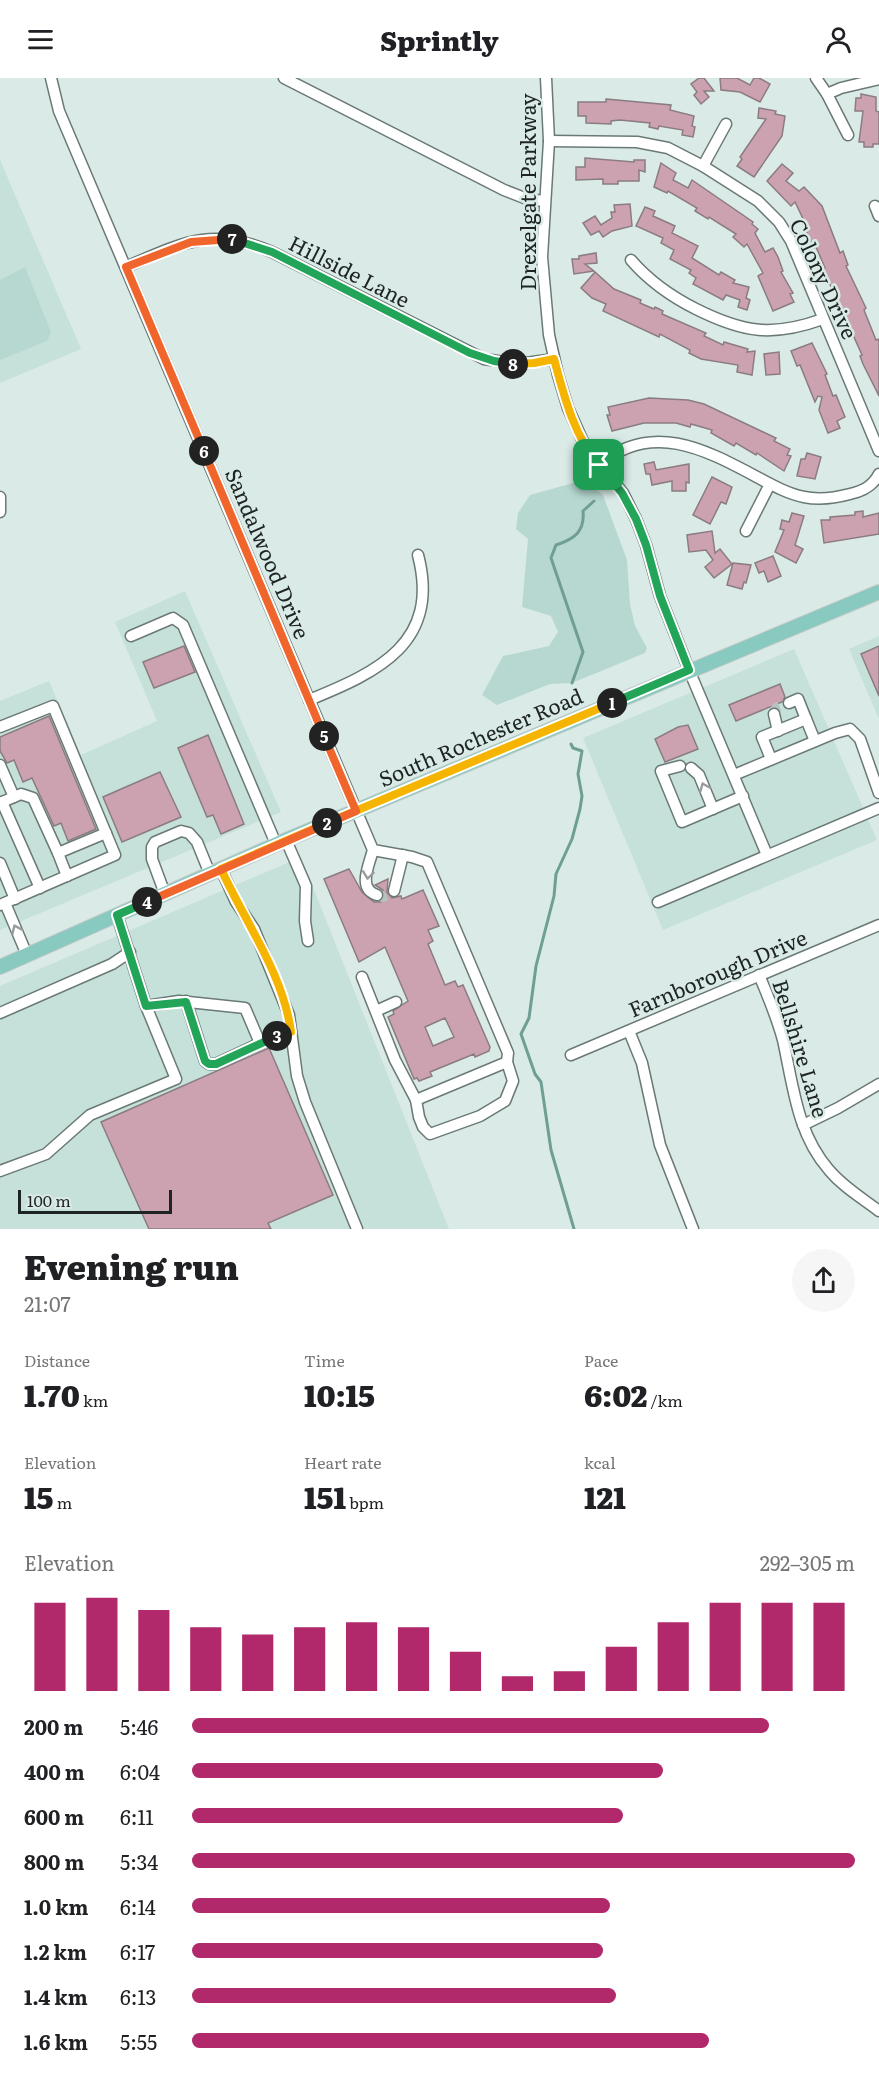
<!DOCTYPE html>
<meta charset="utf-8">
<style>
:root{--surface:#fff;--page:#f6f6f6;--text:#202124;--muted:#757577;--accent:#b1286b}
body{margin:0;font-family:Literata,serif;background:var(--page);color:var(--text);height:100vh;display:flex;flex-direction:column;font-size:22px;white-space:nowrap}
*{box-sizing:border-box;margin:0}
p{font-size:20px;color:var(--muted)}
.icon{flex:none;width:33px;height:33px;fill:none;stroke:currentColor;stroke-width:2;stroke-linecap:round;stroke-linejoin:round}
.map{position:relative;height:1151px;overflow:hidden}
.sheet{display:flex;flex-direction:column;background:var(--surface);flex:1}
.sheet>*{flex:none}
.scale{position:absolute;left:18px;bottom:15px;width:154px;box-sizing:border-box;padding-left:6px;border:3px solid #1e2423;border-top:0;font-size:16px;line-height:21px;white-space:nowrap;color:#1e2423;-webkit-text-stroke:4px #daebe7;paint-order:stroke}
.pin{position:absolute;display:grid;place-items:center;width:51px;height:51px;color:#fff;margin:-26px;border-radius:12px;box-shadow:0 3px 9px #0006}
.km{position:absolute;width:30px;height:30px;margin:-15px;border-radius:50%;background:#222;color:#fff;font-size:16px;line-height:30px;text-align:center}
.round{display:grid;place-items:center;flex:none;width:63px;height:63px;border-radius:32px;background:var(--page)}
.head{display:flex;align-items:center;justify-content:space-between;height:102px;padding:0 24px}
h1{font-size:33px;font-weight:800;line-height:45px}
.figures{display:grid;grid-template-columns:repeat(3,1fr);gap:9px;height:102px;padding:6px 24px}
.figures div{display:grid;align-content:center}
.figures b{font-size:30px;font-weight:800}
.figures small{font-size:16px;font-weight:400}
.figures p{font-size:16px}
.chart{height:168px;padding:12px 24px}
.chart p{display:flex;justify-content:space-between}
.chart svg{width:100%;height:108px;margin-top:6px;stroke:var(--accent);stroke-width:6}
ul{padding:0 24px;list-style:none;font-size:20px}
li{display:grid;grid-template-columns:96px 72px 1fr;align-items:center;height:45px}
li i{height:15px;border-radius:8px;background:var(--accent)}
header{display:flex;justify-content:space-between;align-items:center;height:78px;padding:0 24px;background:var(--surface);font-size:27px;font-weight:800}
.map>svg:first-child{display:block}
.built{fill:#c6e0da}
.green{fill:#b6d8d0}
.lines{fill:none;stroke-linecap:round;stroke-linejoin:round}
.stream{stroke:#6f9e95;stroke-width:3}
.building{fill:#cca2b0;stroke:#8b7c81;stroke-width:1.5;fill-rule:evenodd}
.minor-tunnel{stroke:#b4c3c0;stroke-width:10;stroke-dasharray:10 5;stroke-linecap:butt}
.minor-casing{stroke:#6a7976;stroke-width:13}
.major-casing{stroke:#c9caca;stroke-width:16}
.minor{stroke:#fff;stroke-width:10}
.major{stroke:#89cac0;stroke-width:14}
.oneway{stroke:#9a9c9c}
.split-1-casing{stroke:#fff;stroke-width:12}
.split-2-casing{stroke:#fff;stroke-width:12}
.split-3-casing{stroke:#fff;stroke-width:12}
.split-4-casing{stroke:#fff;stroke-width:12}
.split-5-casing{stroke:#fff;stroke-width:12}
.split-6-casing{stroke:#fff;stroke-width:12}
.split-7-casing{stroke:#fff;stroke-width:12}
.split-8-casing{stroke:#fff;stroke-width:12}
.split-9-casing{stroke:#fff;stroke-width:12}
.split-1{stroke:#22a559;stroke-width:8}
.split-2{stroke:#f5b400;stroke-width:8}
.split-3{stroke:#f5b400;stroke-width:8}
.split-4{stroke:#22a559;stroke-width:8}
.split-5{stroke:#f0652b;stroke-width:8}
.split-6{stroke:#f0652b;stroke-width:8}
.split-7{stroke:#f0652b;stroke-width:8}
.split-8{stroke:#22a559;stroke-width:8}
.split-9{stroke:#f5b400;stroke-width:8}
.labels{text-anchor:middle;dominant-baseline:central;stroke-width:5;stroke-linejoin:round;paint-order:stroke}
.street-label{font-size:21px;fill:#1e2423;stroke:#daebe7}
</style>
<header><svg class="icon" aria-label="menu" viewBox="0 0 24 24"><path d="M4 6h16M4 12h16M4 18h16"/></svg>Sprintly<svg class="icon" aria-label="person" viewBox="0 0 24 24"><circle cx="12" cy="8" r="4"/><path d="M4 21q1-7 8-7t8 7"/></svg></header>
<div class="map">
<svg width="879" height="1151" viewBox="0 0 879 1151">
<rect width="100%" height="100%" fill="#daebe7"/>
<g class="built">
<path d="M0 82 81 271 0 305Z"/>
<path d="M185 513 281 734 0 852V623L49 603 81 677 157 643 115 544Z"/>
<path d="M879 558V641L849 571Z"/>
<path d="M794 571 877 762 663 852 583 660Z"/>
<path d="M301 779 449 1151H0V908Z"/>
</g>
<g class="green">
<path d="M25 189 51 254 47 263 0 282V202Z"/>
<path d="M584 402 603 417 627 482 630 526 635 548 647 570 645 575 572 605 550 606 497 627 482 617 503 578 549 568 558 554 551 538 522 529 528 461 516 451 518 435 530 417Z"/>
</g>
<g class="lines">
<g class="stream">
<path d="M572 605 583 574 551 480 556 467C575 461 585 453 583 433L594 423"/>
<path d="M571 666 573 670 582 673 578 696 582 718 580 731 572 761 556 796 554 818 536 888 529 940 521 956 535 996 541 1004 551 1072 574 1151"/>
</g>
</g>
<g class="building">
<path d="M699 0H704L714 13H704L709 19 701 26 694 17 697 14 691 6Z"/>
<path d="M720 0H737L750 7 754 0H759L770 6 760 24 740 14 721 12Z"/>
<path d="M861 16 876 19V33L879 34V66H873V69H864V64H859L863 33H855L856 20H861Z"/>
<path d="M606 21 671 27 670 32 694 38 692 48 695 49 693 59 682 57 683 52 659 48 658 51 649 49 650 45 620 42 611 43V46L586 45V38H578V24H606Z"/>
<path d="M759 30 776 33 775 36 785 38 782 58 754 99 737 88 742 81 740 79 766 41 758 40Z"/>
<path d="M585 80 634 84V82H645V94L639 92V103H618V106H603V101L576 102V89H585Z"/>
<path d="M661 85 676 95 673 102 688 110 692 102 753 144 752 146 758 151 755 155 765 174 773 170 778 179 783 193 781 194 793 215 790 216 794 224 773 233 758 198 763 195 747 166 744 169 733 159 736 156 709 139 708 141 695 133 697 130 668 113 667 115 654 109Z"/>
<path d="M782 86 793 95 786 103 799 113 804 109 822 128 840 175 843 173 848 187 846 188 866 230 864 232 876 262 879 261V318L863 286 860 278 862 277 853 257 851 258 841 235 844 234 826 199 823 191 825 190 816 169 814 170 803 146 805 145 795 124 791 128 767 103Z"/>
<path d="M630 126 632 148 612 153 603 159 599 153 591 157 583 145 595 138 601 147 612 140 611 134H615L614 127Z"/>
<path d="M645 129 655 133 653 138 675 148 672 155 698 168 692 180 719 197 721 194 735 202 733 205 749 209 746 220 750 222 747 232 738 229 740 222 726 217 723 222 693 206 696 200 689 195 691 192 670 181 674 172 661 165 663 160 636 148Z"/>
<path d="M596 175 597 185 585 186 594 193 574 196 572 181H579V178Z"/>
<path d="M595 194 614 211 641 222 640 225 654 231 655 229 663 233 662 236 706 255 704 258 723 267 724 264 748 271 747 274 755 273 752 297 737 294 738 287 701 281 689 275 690 272 660 256 659 259 603 233 606 226 592 220 581 210Z"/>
<path d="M812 265 827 296 825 297 833 318 836 317 845 339 837 343 840 350 828 355 819 332 822 319 818 318 815 324 800 287 797 288 791 273Z"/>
<path d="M779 274 780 296 766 297 764 276Z"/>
<path d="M649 320 688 322 704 326 776 360 774 363 790 371 787 377 791 378 784 393 757 375 756 377 736 365 734 368 711 355 712 352 691 346 690 349 676 345H644L612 353 607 337H610L608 329Z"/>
<path d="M807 375 821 379 815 401 797 398 801 381H805Z"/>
<path d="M654 384 656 392 689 386V405L686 404V413H672V403L652 407 650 396H646L644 386Z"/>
<path d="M712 399 732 409 726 426 721 424 710 446 693 437Z"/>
<path d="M863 433V439L879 435V456L824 465 821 442H830V439L855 437V434Z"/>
<path d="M792 435 804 438 795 467 803 471 796 485 775 474 784 452 780 451 782 442 789 444Z"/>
<path d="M712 453 715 475 720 471 732 486 714 500 705 489 713 482 706 472 689 474 687 457Z"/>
<path d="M773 478 781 498 768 504 764 493 759 495 755 485Z"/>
<path d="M733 485 751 487 746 505 744 504 742 511 727 507Z"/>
<path d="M184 568 195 594 154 610 143 584Z"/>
<path d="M879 568V618L861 576Z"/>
<path d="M780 606 785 619 782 624 736 643 729 627Z"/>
<path d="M49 638 96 751 68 763 61 745 54 748 32 700 23 704 14 682 7 685 0 673V659Z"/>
<path d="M688 647 698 671 665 684 655 661 678 649Z"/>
<path d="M208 657 244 746 221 756 213 737 207 739 178 670Z"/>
<path d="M160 694 181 739 122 764 103 719Z"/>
<path d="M349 791 362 814 374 824H381L384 817 383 812 375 807 388 801 387 814 392 820 401 818 402 821 423 812 439 848 428 852 433 863 428 866 445 907 455 903 458 909 463 907 490 969 489 973 475 979 474 976 430 994 432 998 419 1003 417 1000 414 1001 388 939 394 936 393 933 408 923 385 869 359 884 324 801ZM445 940 454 959 433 968 425 949Z"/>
<path d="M269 970 333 1117 268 1145 271 1151H149L101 1044Z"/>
</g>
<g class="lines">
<g class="minor-tunnel">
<path d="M774 636 776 630 789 625"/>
<path d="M377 817 383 819 394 813"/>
</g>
<g class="minor-casing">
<g id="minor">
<path d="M51 0 59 33 373 772 412 779 427 784 508 975 507 984 416 1022"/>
<path d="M284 0 504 112 527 121 544 123"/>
<path d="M546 0 549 63 542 179 549 257 558 297 568 330 585 368 623 415 636 441 646 467 660 518 689 592 767 777"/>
<path d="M816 0 827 16 848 57"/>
<path d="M827 16 841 10 879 1"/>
<path d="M549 63 637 64 668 70 703 88 758 123 779 144 791 163 879 373"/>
<path d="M703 88 726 46"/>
<path d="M875 128 879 138"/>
<path d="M631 182C650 204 670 218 696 231 744 255 773 259 823 241"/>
<path d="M126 189C182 165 212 148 272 174L484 281 519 286 554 281"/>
<path d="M599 387C652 342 706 372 757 399 772 407 788 416 804 419 819 422 835 420 850 416 863 413 873 408 879 396"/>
<path d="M0 419V434"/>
<path d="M746 453 770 406"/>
<path d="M131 558 173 540 183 547 276 766"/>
<path d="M309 622C378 594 441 565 418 477"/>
<path d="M789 625 798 621 806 641"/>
<path d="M774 636 778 653"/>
<path d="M0 649 53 628 115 777 0 827"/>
<path d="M771 681 762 659 806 641 815 663"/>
<path d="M0 687 14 719"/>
<path d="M680 688 661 693 682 744 743 718"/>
<path d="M691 690 699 697 713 731"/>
<path d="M734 697 835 655 850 651 860 661 879 715"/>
<path d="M2 724 40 810"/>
<path d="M0 725 21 716 33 720 58 775 106 755"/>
<path d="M286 762 306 808 305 843 308 863"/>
<path d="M373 772C369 787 357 811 377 817"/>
<path d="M58 775 67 798"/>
<path d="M0 785 15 821"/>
<path d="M221 791 236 824 254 851 289 937 297 998 305 1024 357 1151"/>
<path d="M394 813 403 777"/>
<path d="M165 816 152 781V769L155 764 181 753 189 755 197 764 210 796"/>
<path d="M658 824 879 730"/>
<path d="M5 825 27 877"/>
<path d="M759 897C768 918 777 940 783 962 793 1007 797 1056 829 1092 843 1109 862 1120 879 1133"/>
<path d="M362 899 395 982 416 1022 419 1039 423 1049 430 1056 480 1038 505 1023 513 1003 507 984"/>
<path d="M186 923 205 983 209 986H216L278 957 291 954"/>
<path d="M146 928 179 923 245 930 260 965"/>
<path d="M376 933 396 924"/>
<path d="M0 935 112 886 130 874"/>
<path d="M629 953 642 985 660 1067 693 1151"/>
<path d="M571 977 879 847"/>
<path d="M803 1047 838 1030 879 1006"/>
<path d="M0 1093 46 1076 90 1037 176 1001 146 928 117 837"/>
</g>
</g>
<g class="major-casing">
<path id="major" d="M0 889 286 762 879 514"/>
</g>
<use href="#minor" class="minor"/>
<use href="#major" class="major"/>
</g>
<defs><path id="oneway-chevron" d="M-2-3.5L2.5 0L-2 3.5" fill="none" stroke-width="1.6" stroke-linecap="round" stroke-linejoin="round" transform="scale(1.5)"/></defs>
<g class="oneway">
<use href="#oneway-chevron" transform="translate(704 709) rotate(-112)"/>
<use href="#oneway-chevron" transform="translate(368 797) rotate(97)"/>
<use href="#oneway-chevron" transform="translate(16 851) rotate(-114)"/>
</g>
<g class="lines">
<g class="split-1-casing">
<path id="split-1" d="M599 387 622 415 636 441 646 467 660 518 689 592 612 625"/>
</g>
<g class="split-2-casing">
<path id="split-2" d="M327 745 612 625"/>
</g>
<g class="split-3-casing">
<path id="split-3" d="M277 958 291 954C283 895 245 844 221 791L327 745"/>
</g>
<g class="split-4-casing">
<path id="split-4" d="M147 824 117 837 146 928 186 924 205 983 209 986H216L277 958"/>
</g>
<g class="split-5-casing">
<path id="split-5" d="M147 824 356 733 324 658"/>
</g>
<g class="split-6-casing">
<path id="split-6" d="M204 373 324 658"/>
</g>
<g class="split-7-casing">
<path id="split-7" d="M204 373 126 189 191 164 232 161"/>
</g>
<g class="split-8-casing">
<path id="split-8" d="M232 161 272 174 470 275 494 283 513 286"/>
</g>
<g class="split-9-casing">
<path id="split-9" d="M513 286 534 285 554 281C564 318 574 358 599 387"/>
</g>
<use href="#split-1" class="split-1"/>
<use href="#split-2" class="split-2"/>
<use href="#split-3" class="split-3"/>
<use href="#split-4" class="split-4"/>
<use href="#split-5" class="split-5"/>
<use href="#split-6" class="split-6"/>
<use href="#split-7" class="split-7"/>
<use href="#split-8" class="split-8"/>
<use href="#split-9" class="split-9"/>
</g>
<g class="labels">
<g class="street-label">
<text transform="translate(526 114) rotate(-90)">Drexelgate Parkway</text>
<text transform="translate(350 192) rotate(27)">Hillside Lane</text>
<text transform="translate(825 200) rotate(65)">Colony Drive</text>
<text transform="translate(269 475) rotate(67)">Sandalwood Drive</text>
<text transform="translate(480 658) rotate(-23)">South Rochester Road</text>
<text transform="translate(717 894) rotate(-23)">Farnborough Drive</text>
<text transform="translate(802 970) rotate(73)">Bellshire Lane</text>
</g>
</g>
</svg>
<div class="scale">100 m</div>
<div class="pin" style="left:599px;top:387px;background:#1e9e55"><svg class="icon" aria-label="arrive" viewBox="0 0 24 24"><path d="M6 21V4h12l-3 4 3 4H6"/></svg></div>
<b class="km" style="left:612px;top:625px">1</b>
<b class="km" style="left:327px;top:745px">2</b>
<b class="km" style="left:277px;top:958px">3</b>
<b class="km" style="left:147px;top:824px">4</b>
<b class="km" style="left:324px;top:658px">5</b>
<b class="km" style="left:204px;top:373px">6</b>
<b class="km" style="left:232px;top:161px">7</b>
<b class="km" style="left:513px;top:286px">8</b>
</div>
<section class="sheet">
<div class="head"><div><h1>Evening run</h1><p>21:07</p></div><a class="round"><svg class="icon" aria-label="share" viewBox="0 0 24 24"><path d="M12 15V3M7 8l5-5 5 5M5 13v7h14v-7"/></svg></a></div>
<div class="figures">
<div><p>Distance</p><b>1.70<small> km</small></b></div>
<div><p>Time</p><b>10:15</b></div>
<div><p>Pace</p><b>6:02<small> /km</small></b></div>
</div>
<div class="figures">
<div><p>Elevation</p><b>15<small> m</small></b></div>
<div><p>Heart rate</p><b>151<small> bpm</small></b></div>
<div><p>kcal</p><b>121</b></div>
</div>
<div class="chart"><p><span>Elevation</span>292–305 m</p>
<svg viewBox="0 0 160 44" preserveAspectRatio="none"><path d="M5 44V8M15 44V6M25 44V11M35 44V18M45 44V21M55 44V18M65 44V16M75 44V18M85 44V28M95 44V38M105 44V36M115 44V26M125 44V16M135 44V8M145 44V8M155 44V8"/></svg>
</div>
<ul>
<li><b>200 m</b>5:46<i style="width:87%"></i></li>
<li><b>400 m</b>6:04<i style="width:71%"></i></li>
<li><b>600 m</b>6:11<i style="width:65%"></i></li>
<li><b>800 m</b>5:34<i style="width:100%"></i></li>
<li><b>1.0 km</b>6:14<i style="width:63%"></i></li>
<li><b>1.2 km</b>6:17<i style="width:62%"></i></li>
<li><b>1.4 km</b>6:13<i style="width:64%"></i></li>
<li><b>1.6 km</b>5:55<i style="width:78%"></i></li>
</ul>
</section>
